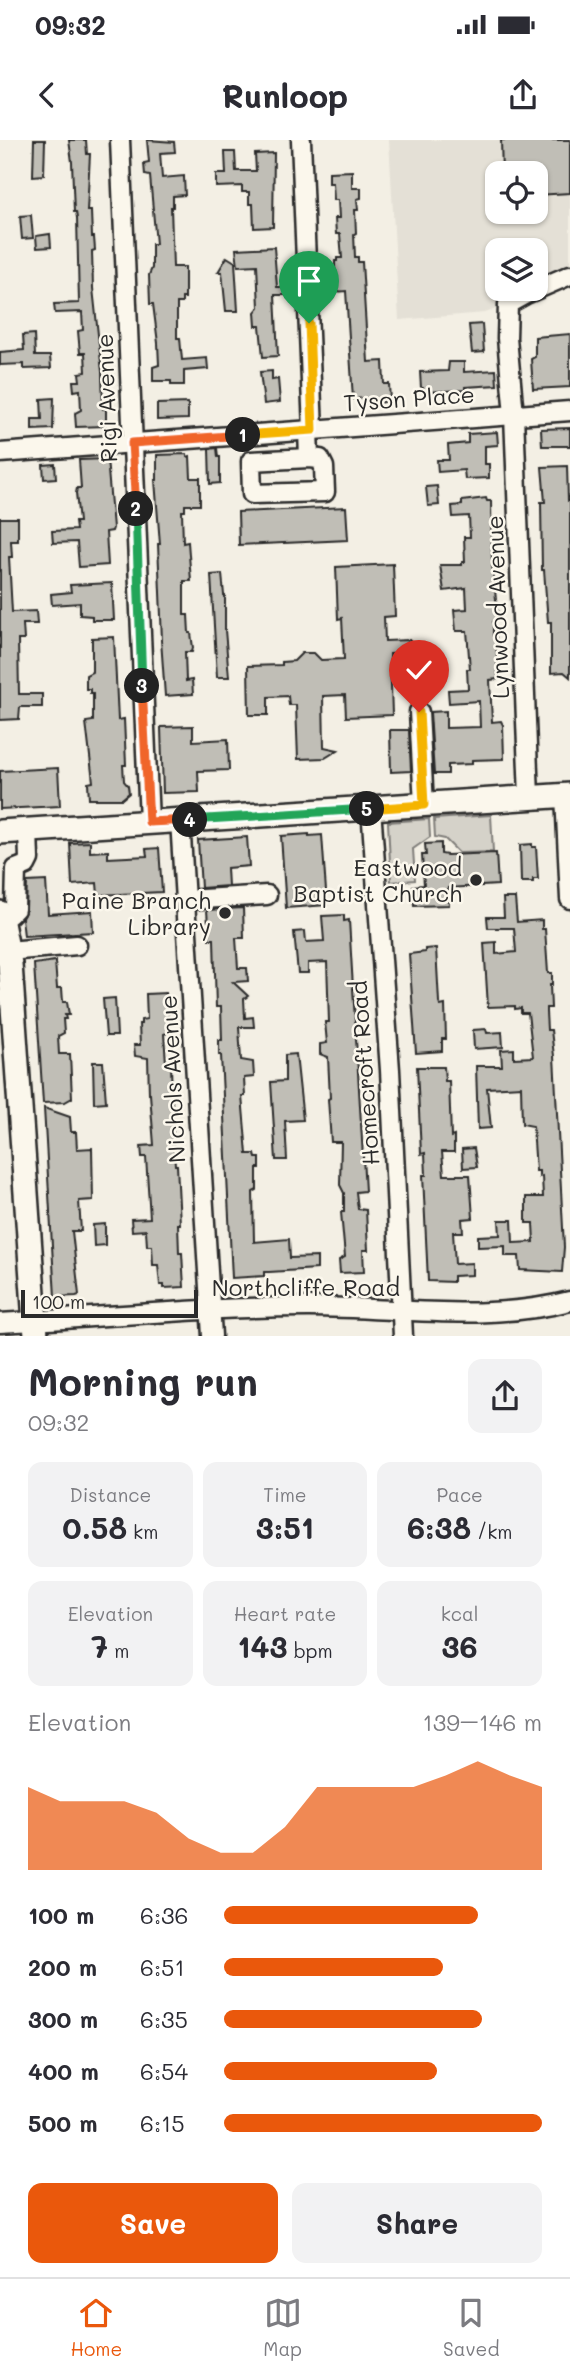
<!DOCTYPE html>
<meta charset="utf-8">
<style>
:root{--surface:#fff;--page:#f2f2f3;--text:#2b2b33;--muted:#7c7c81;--line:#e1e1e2;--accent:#ea580c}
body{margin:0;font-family:Mali,sans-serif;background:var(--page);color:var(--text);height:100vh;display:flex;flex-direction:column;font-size:26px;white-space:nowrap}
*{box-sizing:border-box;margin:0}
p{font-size:23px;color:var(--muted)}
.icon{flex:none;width:38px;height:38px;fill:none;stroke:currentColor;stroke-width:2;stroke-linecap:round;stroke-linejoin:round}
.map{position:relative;height:1196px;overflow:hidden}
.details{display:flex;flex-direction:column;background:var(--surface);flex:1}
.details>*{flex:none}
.tools{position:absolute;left:485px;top:21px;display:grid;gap:14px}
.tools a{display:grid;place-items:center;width:63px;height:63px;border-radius:14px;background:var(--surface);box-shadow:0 2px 5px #0004;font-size:35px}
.scale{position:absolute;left:21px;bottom:18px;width:177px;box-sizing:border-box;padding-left:7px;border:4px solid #2b2b2b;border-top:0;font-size:19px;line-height:24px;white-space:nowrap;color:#2b2b2b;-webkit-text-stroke:5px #fbf7ec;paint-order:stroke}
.pin{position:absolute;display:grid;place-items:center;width:60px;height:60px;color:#fff;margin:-72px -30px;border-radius:50% 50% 50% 0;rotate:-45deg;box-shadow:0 0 7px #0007}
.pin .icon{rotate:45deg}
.km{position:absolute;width:35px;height:35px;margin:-18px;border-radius:50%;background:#222;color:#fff;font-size:19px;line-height:35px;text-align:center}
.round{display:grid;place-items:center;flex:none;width:74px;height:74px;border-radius:14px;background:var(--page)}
.overview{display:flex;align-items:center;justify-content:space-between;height:119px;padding:0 28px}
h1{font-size:38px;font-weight:800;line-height:52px}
.figures{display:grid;grid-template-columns:repeat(3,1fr);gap:10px;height:119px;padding:7px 28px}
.figures div{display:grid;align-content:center;border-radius:14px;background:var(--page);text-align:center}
.figures b{font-size:30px;font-weight:800}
.figures small{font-size:19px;font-weight:400}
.figures p{font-size:19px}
.chart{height:196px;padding:14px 28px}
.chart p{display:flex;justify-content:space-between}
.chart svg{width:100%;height:126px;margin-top:7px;fill:var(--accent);opacity:.7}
.cta{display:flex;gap:14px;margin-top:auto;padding:14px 28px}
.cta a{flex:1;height:80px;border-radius:14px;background:var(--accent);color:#fff;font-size:28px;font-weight:800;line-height:80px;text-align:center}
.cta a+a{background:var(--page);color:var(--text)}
ul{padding:0 28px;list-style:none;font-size:23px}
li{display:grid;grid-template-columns:112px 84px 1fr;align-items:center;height:52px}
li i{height:18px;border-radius:9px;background:var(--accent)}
.status{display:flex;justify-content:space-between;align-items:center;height:49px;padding:0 35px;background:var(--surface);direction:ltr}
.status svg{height:19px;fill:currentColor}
header{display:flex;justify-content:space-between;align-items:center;height:91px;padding:0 28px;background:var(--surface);font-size:32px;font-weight:800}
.tab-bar{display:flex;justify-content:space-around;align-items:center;height:98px;border-top:2px solid var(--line);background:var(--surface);font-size:19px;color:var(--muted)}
.tab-bar a{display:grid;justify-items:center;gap:4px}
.tab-bar .current{color:var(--accent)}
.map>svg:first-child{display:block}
.built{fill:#e4e0d6;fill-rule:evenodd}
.green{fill:#d5d2c9;stroke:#807e7a;stroke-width:2}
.building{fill:#c0beb6;stroke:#2b2b2b;stroke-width:2}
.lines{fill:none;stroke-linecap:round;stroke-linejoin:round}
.minor-casing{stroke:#2b2b2b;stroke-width:23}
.major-casing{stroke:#2b2b2b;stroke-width:28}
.minor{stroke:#fbf7ec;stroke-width:18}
.major{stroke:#fbf7ec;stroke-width:23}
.split-1-casing{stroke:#fff;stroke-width:14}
.split-2-casing{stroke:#fff;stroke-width:14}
.split-3-casing{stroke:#fff;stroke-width:14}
.split-4-casing{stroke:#fff;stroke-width:14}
.split-5-casing{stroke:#fff;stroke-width:14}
.split-6-casing{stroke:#fff;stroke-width:14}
.split-1{stroke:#f5b400;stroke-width:9}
.split-2{stroke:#f0652b;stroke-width:9}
.split-3{stroke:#22a559;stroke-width:9}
.split-4{stroke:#f0652b;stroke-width:9}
.split-5{stroke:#22a559;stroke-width:9}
.split-6{stroke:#f5b400;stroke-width:9}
.poi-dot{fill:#2b2b2b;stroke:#fbf7ec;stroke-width:2.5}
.labels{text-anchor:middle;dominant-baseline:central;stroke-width:5;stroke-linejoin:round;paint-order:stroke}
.street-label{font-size:23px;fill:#2b2b2b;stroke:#fbf7ec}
.poi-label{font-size:23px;fill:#2b2b2b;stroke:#fbf7ec;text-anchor:end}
</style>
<div class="status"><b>09:32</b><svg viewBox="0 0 49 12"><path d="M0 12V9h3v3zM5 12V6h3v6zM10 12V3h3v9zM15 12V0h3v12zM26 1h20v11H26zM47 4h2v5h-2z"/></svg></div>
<header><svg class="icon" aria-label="back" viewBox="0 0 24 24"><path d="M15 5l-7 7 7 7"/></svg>Runloop<svg class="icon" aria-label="share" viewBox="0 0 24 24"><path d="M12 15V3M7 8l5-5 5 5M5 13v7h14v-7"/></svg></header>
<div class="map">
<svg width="570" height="1196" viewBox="0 0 570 1196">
<rect width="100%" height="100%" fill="#f3efe4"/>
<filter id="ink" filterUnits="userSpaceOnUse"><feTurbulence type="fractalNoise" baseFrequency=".0143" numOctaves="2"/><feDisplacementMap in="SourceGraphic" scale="14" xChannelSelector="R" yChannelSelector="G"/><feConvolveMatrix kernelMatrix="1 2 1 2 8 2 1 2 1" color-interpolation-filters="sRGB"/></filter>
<g filter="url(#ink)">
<path class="built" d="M389 0H570V142L485 173 399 180ZM497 33H536V72H497ZM497 110H536V149H497Z"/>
<g class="green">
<path d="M491 675 493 712 459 713 445 699 435 697 434 679Z"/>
<path d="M429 679 430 697 413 709 415 740 391 742 388 682Z"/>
</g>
<g class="building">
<path d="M34 0H45L44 35 33 36Z"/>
<path d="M69 0H86L87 14H90L87 71H91L92 97H94L95 110 92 111 93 148 102 232 103 269H106V286L76 287 75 273 81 270 80 250 74 251 73 241H80L79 233 86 232 85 213H80L78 191 83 190 82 172 55 173 54 164 79 163 77 78 76 72H74L72 22Z"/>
<path d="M147 0 174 2 175 12 160 13 162 38 184 36V38L185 55 173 56V67H171L173 127H185V158H182V163H177V198H180L182 220 207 218 208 229 184 231V245H171V241H153V227L159 225 158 203 153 164H150L149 135 152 128V104H156L150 36 145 35 144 23 149 22Z"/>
<path d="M501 0H570V53L536 55V33H502Z"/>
<path d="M225 12H235L236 31H256L255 14 274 13 273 87 254 88 253 64H249V52H242V46L216 47V34H226Z"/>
<path d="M352 31V48H361V58L357 59 358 70H355L356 93 354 94 355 117H358V122H362L368 222 383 221 384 244H389L390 261 379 263 366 264V258L353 259 346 151 335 152V121H337V118H342L340 94H336L335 78H339L338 60H334L333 43H329V32Z"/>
<path d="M31 75 33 98 22 99 20 76Z"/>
<path d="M50 94 51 107 37 108 36 96Z"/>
<path d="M274 107 277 147H296V155H275L278 216 263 217 260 186H256L255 172 259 167 257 125 238 126 236 109Z"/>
<path d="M227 117 235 122 238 171H226L222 132H218Z"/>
<path d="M482 184 484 212 472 213 469 185Z"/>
<path d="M34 194 35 216H50L51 228 24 229V224L0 225V212L24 210 23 195Z"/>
<path d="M570 194V247L533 249 531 219 535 217V197Z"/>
<path d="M449 222H464V232L496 230 497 245 465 247V250L424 252 423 248H421L420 232 448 231Z"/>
<path d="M272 231V240L278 239 280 262 264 264 260 232Z"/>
<path d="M54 258 53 289 32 290V279H42L41 259Z"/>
<path d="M188 263V279L157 280V264Z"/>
<path d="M570 288V306H542L541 289Z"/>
<path d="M497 292 498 305 485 306V324H489V338L465 339 464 330 438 332 437 320H449L448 305 468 303V294Z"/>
<path d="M217 308 218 317H220V343L210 344 209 309Z"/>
<path d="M187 314V317L190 316 191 338H200V365H185V371H182L183 403 188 402 191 441H184V475H188L189 493H191L193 508 192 512H185L186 541 192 540 193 554 165 556 161 500H162L158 404H160L155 340H157V315Z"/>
<path d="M107 319 113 388 112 391 106 392 108 425 79 427 77 402 53 403 52 391 76 390 75 382H79L76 353 77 348H81L79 320Z"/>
<path d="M55 324 56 338 44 339 43 325Z"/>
<path d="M567 326 568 361H570V537L564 532 551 533V482H548L544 430H542L541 362H545L542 327Z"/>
<path d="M437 346 439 365 428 366 426 347Z"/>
<path d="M486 358 487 361H491L492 424 498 477 493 482V496H496L498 539 490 540 492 582 501 581 503 585 504 619 472 620V624L448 625V634H434L430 572 446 571V588L480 587 479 561 449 563 448 550 468 549 467 529H470L467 491H456L454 470 467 469 466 448 444 451 440 425H462V422H465L464 397H470L469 376 453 377 452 366 462 365V361Z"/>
<path d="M346 367 348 400 239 405 238 372Z"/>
<path d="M0 378H18V401H11L12 417H9L12 472 36 471 37 484H23L24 500H18L19 554H42V567H20L19 579 0 580Z"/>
<path d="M393 424 395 476 384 477 385 501 410 500 411 513 390 514 392 575 346 577 345 555 323 556 324 607 338 610 325 618 298 619 296 565H289L288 556 268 557V575H249L248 526 282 525V522L294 521 302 513H314L321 520 344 519 342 478 338 479 336 427Z"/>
<path d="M222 434 224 455H225V490L229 537H217L211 435Z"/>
<path d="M112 443 114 480H92V476L80 475V463L52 465 51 454 71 452 70 445Z"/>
<path d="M114 497 118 580 124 579 126 625H123L124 641 128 646 129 653 122 659H89L88 643 93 642 86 582 93 581V553H90V549H86V535L92 532V498Z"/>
<path d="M193 586V601L228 599 229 630 198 631 199 652 163 653 161 587Z"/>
<path d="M390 590H409L411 631 391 632Z"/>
<path d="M58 628 60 666 0 669V631Z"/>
<path d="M309 694V696L322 695 327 765 286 768 281 696Z"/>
<path d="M247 697 249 726 227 728 228 746 201 748 198 700Z"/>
<path d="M90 702V712L108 711V718L147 716 146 709 159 708 162 752 98 755 97 743 72 745 70 703Z"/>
<path d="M441 703V714L447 715 496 713 498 745 448 748 449 765 414 766 413 746 424 745 422 715H426L425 704Z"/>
<path d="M532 704V707H536L538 739H533V742H521L520 705Z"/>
<path d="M46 741 48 774 92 771 93 792 24 796 22 778 26 769 27 742Z"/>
<path d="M503 758H515L517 782 542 780V789H545L548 833H552V845H550L551 868H546V872L547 890H551L554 916 564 1107 562 1132 520 1130 519 1116H505V1106L478 1107V1096L500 1095 499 1080H512L513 1103 534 1102 533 1083H526V1057H543L542 1036 539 1037V1031H536L533 986 522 984 521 946 487 948 491 988 478 989 476 926H502L501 910 514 909V918L533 917 528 873H521V868L515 869V866L488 867 484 803 496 802V814L516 812 514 788H488L487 777H504Z"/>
<path d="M243 768 244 798H236L238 828H247L248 841 233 842 248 856 244 859 245 878 253 877 254 887H239L241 920 253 922 254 937 244 938 245 956H242L247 1014H255L256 1018H260V1028H257V1050L253 1052 254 1102 289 1099 290 1118 317 1117V1129L269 1132H264V1136L232 1138 221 915H219V900H222L221 867H216L214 799H209L207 770Z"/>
<path d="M344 775V781L349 780 365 1051 356 1052 358 1069 366 1070 368 1110H363L364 1132 340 1133 339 1120 345 1117 341 1072H344V1053L340 1045 341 1002H331L328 959 330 958 328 917 320 914V904L327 903 325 882H329L327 822 308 823V833H298L294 792 305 791 306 802 324 801 322 776Z"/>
<path d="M436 808 439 862 440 866 445 865 446 899H442V911L416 913 409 814 425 812V809Z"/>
<path d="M55 821 57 848H62L63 862H67L69 875H65L66 879H63L64 893 58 896 59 914H70L72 958 65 962 43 963 34 824Z"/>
<path d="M166 853 170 892 164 894 166 923 171 924 173 996 175 1025H177L180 1084H178L179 1113H182L184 1147 164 1148V1145H160L158 1125H153L152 1106H147L146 1090 132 1091 131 1079 150 1078 146 1017H142L141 1006 154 1005 150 954H149L148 918 135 916 134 905H140L139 884H141V880L147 879 146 854Z"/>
<path d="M115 858 117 896H106L103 859Z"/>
<path d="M486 889 487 893 502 892 503 907 474 909 473 890Z"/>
<path d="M296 914 303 980 285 981 287 1020H276L271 942 285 941V915Z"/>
<path d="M93 922H103L106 962 94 963Z"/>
<path d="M417 927H444L445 941H449L451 997 454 996V1012H442L444 1035H470L473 1078 462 1079 463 1092H453L455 1124 472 1123V1135L453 1136V1142L428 1141 423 1035H426L425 1013 421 1014Z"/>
<path d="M44 968 70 977 71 992H76L77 1009 92 1008 93 1060 79 1061 81 1091H72L79 1155 76 1156 55 1157Z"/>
<path d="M474 1008 477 1027 463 1028 462 1009Z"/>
<path d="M105 1084V1105L94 1106 93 1085Z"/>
</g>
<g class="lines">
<g class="minor-casing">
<g id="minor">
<path d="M120 0 149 682"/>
<path d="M301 0 313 290"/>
<path d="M308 290 309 318 251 321 252 354 325 352 324 327 320 319 309 318"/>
<path d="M0 313 570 271"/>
<path d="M419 572 424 665"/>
<path d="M565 655 570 759"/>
<path d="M529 657 514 275 507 198 508 164 526 154 570 135"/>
<path d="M371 668 390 930 403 1196"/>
<path d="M180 680 212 1196"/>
<path d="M186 760 267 755"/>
<path d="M1 775H9L15 769 16 729 26 725 29 719 28 691"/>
<path d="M8 811 77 805"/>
<path d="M0 1183C103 1177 206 1167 309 1167 397 1167 484 1183 570 1161"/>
</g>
</g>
<g class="major-casing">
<g id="major">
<path d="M0 692 570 655"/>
<path d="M0 773 10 824 36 1196"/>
</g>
</g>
<use href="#minor" class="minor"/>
<use href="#major" class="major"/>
</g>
</g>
<g class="lines" filter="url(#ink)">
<g class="split-1-casing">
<path id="split-1" d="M243 295 313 290 309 183"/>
</g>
<g class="split-2-casing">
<path id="split-2" d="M136 369 132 303 243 295"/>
</g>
<g class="split-3-casing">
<path id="split-3" d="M136 369 142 546"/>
</g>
<g class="split-4-casing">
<path id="split-4" d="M142 546 149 682 190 680"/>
</g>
<g class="split-5-casing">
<path id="split-5" d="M190 680 367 669"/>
</g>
<g class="split-6-casing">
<path id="split-6" d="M367 669 424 665 419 572"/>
</g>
<use href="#split-1" class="split-1"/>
<use href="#split-2" class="split-2"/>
<use href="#split-3" class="split-3"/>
<use href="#split-4" class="split-4"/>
<use href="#split-5" class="split-5"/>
<use href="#split-6" class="split-6"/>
</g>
<g class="poi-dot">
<circle cx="476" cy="740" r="7"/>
<circle cx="225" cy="773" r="7"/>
</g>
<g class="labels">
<g class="street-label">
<text transform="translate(106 258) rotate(-92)">Rigi Avenue</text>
<text transform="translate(409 258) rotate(-4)">Tyson Place</text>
<text transform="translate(497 467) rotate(-92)">Lynwood Avenue</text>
<text transform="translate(364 933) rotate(-94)">Homecroft Road</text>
<text transform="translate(172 939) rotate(-93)">Nichols Avenue</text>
<text x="306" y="1147">Northcliffe Road</text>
</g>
<g class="poi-label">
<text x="462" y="727">Eastwood<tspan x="462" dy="26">Baptist Church</tspan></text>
<text x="211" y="760">Paine Branch<tspan x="211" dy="26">Library</tspan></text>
</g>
</g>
</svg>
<div class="tools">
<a><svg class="icon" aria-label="locate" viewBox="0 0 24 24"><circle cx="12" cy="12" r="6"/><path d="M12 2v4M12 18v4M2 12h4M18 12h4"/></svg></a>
<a><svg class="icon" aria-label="layers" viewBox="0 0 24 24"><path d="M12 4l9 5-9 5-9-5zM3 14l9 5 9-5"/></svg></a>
</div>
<div class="scale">100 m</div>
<div class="pin" style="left:309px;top:183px;background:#1e9e55"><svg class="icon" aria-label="arrive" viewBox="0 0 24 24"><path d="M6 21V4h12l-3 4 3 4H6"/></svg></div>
<div class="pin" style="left:419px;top:572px;background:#d93025"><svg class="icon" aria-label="check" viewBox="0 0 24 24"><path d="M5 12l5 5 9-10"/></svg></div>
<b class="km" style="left:243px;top:295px">1</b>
<b class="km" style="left:136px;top:369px">2</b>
<b class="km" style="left:142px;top:546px">3</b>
<b class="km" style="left:190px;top:680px">4</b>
<b class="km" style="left:367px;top:669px">5</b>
</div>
<section class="details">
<div class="overview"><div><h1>Morning run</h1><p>09:32</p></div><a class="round"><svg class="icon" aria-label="share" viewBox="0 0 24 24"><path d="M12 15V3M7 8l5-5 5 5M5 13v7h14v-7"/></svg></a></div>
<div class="figures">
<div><p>Distance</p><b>0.58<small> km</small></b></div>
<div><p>Time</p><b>3:51</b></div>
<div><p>Pace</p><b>6:38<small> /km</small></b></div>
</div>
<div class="figures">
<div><p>Elevation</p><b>7<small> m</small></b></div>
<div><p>Heart rate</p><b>143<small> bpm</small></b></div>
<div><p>kcal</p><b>36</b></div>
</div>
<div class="chart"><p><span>Elevation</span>139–146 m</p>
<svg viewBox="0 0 160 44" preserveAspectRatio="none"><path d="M0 44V15L10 20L20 20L30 20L40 24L50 33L60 38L70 38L80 29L90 15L100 15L110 15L120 15L130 11L140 6L150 11L160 15V44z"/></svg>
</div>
<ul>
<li><b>100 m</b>6:36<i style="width:80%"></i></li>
<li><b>200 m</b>6:51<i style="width:69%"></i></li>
<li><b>300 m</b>6:35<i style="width:81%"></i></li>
<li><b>400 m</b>6:54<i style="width:67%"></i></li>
<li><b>500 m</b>6:15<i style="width:100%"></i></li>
</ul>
<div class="cta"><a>Save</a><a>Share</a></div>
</section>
<nav class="tab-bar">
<a class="current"><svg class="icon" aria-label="home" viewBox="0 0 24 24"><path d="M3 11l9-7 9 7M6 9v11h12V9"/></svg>Home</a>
<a><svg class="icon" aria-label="map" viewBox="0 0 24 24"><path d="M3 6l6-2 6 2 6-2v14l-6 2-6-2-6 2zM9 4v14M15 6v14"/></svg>Map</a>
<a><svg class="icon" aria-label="saved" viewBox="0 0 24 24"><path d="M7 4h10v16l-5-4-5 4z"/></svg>Saved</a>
</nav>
